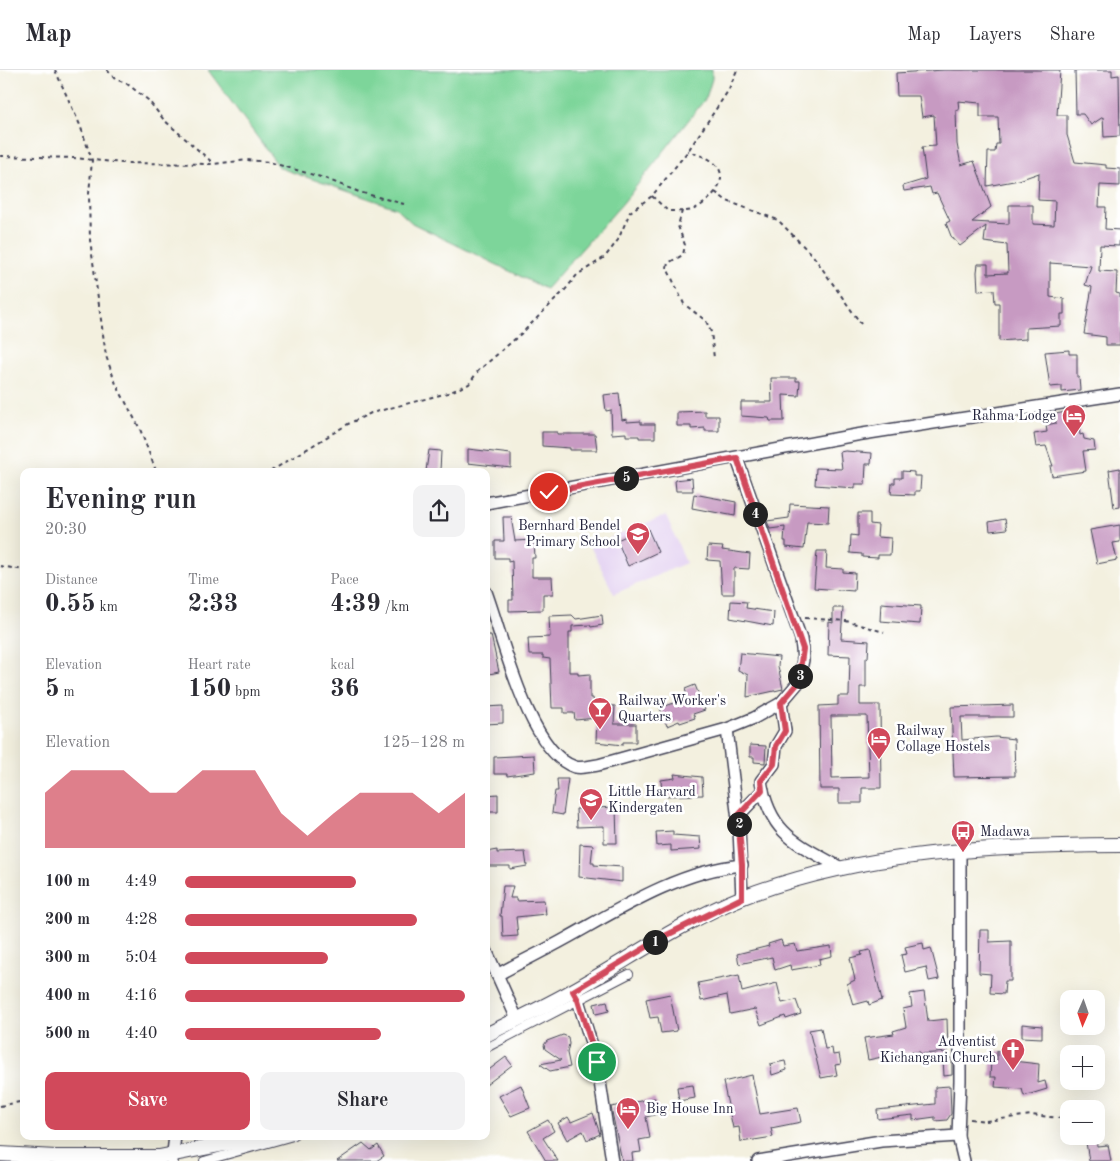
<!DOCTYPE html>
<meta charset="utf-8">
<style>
:root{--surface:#fff;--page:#f2f2f3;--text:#2b2b33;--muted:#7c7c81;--line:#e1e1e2;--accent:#d1495b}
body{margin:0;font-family:"Old Standard TT",serif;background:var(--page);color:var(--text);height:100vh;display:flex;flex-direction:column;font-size:19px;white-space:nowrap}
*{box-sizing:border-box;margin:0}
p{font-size:16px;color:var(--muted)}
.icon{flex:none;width:28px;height:28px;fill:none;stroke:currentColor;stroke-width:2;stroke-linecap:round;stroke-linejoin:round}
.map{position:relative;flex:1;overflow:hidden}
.sheet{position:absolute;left:20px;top:398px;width:470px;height:672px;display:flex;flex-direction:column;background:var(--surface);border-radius:10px;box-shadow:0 5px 20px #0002}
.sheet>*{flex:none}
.needle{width:32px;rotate:182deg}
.buttons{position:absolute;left:1060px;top:920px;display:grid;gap:10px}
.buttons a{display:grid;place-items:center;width:45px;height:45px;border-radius:10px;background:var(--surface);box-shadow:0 5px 20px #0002;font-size:25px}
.pin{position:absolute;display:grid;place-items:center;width:42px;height:42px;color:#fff;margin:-21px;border:2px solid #fff;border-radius:50%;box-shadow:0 1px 5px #0007}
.km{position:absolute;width:25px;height:25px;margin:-12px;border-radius:50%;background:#222;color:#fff;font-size:14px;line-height:25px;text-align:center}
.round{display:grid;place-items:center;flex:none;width:52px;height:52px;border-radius:10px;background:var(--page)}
.head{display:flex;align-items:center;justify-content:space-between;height:85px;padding:0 25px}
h1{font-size:28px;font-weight:700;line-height:38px}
.stats{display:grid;grid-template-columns:repeat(3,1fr);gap:8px;height:85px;padding:5px 25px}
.stats div{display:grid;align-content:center}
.stats b{font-size:25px;font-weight:700}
.stats small{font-size:14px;font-weight:400}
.stats p{font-size:14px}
.chart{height:140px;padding:10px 25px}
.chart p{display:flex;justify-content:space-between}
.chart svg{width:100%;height:90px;margin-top:5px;fill:var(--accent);opacity:.7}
.primary-button{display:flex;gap:10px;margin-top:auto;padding:10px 25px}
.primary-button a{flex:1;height:58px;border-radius:10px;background:var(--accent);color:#fff;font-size:20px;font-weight:700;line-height:58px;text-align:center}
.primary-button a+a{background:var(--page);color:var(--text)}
ul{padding:0 25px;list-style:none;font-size:16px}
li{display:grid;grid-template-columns:80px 60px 1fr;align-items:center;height:38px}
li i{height:12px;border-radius:6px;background:var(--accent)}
header{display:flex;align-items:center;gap:30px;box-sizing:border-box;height:70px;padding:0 25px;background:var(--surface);border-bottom:1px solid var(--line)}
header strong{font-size:24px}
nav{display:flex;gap:28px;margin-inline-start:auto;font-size:18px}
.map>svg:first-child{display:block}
.built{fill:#e4d3f2}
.green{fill:#7dd59a;stroke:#507c6a}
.building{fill:#c79ac2;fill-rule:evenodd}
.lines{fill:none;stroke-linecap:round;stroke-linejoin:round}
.pedestrian-casing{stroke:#414154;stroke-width:10}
.minor-casing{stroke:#414154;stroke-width:14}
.tertiary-casing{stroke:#414154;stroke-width:16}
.path{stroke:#414154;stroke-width:2;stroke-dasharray:4 4;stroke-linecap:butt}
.pedestrian{stroke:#fff;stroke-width:8}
.minor{stroke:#fff;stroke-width:11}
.tertiary{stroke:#fff;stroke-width:14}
.route-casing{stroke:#fff;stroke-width:10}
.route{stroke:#d1495b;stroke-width:6}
.labels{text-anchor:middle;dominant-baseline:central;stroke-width:5;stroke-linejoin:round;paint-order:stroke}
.poi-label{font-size:14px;fill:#22223b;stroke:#fff;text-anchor:start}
</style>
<header>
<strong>Map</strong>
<nav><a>Map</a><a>Layers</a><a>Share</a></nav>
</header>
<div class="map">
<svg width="1120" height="1091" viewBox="0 0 1120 1091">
<rect width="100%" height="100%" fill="#fff"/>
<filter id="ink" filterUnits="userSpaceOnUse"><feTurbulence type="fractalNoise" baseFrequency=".02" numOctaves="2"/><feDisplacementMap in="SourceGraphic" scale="10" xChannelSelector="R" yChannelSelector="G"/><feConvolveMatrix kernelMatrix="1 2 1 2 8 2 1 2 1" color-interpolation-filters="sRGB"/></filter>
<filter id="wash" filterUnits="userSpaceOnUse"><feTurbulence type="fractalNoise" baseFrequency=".0096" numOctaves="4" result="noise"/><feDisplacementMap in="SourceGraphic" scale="20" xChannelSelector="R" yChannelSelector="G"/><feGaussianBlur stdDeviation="1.12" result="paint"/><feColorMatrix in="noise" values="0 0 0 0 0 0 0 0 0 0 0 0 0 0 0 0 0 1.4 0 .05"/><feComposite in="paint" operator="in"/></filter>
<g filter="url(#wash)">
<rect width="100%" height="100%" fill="#f3f0df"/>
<path class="built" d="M666 445 686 493 614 524 590 476Z"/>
<path class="green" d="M208 0H712V9L706 28 623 133 546 219 412 153 396 138 280 98Z"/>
<g id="blocks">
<g class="building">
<path d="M944 0H1060L1057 45H1067V65L1075 92 1106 95V98L1120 99V116L1100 115 1099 137H1106L1105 159 1120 160 1119 176 1100 175 1099 201 1117 202 1116 223 1120 224V275H1106V267L1084 264 1092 217 1085 215 1091 196 1050 193V227L1064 229V244H1061V256L1026 258V269L999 271V233H995L994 220 978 221 977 202 978 194H988V204L1008 203 1007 175 984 172 986 156 960 176 951 166 946 153 950 151 937 123 932 124 930 117 904 121 903 116 926 109 922 77 936 76 934 45 922 47 919 26H897L896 3ZM958 31 980 33V47H998L999 74H996L995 82H988L987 116 1019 110 1039 103 1038 130 1055 131 1054 155 1033 154V135H1009V154L972 152 991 137 974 91 961 95 957 74 956 40H959Z"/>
<path d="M1075 0H1112V6L1119 5 1120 66 1104 67 1103 47 1091 55 1083 44H1076Z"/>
<path d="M1069 280V284H1077V307H1079L1080 320 1062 322V316L1050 317 1045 282Z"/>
<path d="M771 308H796V311H800L799 326 783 325 784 351H770L769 348 741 346V332H772Z"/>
<path d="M619 323 622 350 627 349V352L641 351V354H655V368H639V366H626V363L612 364 611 340 606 341 604 325Z"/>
<path d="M705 341V346H719V361H705V358L691 359V356H677V342Z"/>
<path d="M1066 342 1067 348 1078 347 1080 365 1083 364 1084 369 1094 371 1095 380 1083 381 1086 401 1052 406 1050 396H1053L1046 376 1036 377 1034 364 1047 362 1046 355 1056 353 1055 344Z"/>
<path d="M542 362H557V364H595L597 380H570V378L542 376Z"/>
<path d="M468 379 511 384V398L468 393Z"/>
<path d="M429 380 441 381 440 401H426Z"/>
<path d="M845 381 872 383 871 394H866L865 414H855V418L815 415 816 398 842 399 840 382Z"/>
<path d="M1120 398V437L1114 438 1109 400Z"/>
<path d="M902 401 914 402V406H921L920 421H915V425L891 424 892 413H895V408H902Z"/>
<path d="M692 408 693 421H676L675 410Z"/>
<path d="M694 424 736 432 735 446 692 438Z"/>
<path d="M790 434 829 436 828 453 807 452 804 479 786 477V471H784L785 457 770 459 767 451 789 448Z"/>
<path d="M858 443H870V454L878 455 877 467 891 468 890 485H878V488L862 487V484L850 483 851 465 858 466Z"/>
<path d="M503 447H511L515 471 534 470 535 488H532V507H552L553 524H543V540L509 541V530H513L512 491 508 492V488H495V471H504Z"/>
<path d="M1005 449 1007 459 990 461 989 452Z"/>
<path d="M1120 455V472L1113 473 1117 490 1097 494 1090 460Z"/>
<path d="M647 457 658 482 628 496 617 470Z"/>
<path d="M708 476 723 477 722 480 750 484 749 499 734 498V524H722L720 491 707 490Z"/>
<path d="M817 481H827L826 498 843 499V502L855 503 854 521 814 518Z"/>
<path d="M731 531 747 532 746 538 774 542 773 556 730 548Z"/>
<path d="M881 533 921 536 920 554 880 551Z"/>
<path d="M833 538H843L841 569 869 571 868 588 866 587V617H860V635H880L881 718H862V733H839V719H820L819 636 838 635V626H849L850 586 828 585 829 552 833 553ZM831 646H867L869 707 832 708Z"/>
<path d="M572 545 576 549 602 545 603 555 591 557 590 555 572 556V562H569V602H578V605L590 604V628H593L594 634 615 636 614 654H636V672H623V675L596 672 597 648 575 650 574 643H564V638H552L550 589 543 588V585H529L528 568 550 567 549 546Z"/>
<path d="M486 565H491L499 602 489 604 486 590Z"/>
<path d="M740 583 779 587 778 596 783 619 747 627 748 605 738 600Z"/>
<path d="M695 615 705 640 693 644 695 648 680 653 679 651 667 656 660 638 688 628 685 619Z"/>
<path d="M1013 635V647H961L962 670 996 667 1014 669 1015 706 954 707 951 637Z"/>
<path d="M503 636V653L486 654V637Z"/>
<path d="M750 675 766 676 765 693 754 692V687H750Z"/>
<path d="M534 685 535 702 507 706V704H494V687Z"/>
<path d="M674 704 702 707 703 725 662 726 661 710 675 708Z"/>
<path d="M557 709H568L563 745 552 743 555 721H558Z"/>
<path d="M498 724V742H486V725Z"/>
<path d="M616 737 617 773H604V756L577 757 576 739Z"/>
<path d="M673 761V765L700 767 701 779 671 781V775L657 776 656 762Z"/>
<path d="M580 774 593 775 591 793H594V795L622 797V812L579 807Z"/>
<path d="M497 780V783L525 782 527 796 510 799V796H486V782Z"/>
<path d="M503 816H513L510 828H516V831L544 830 546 844 516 847 518 866 503 867 502 846H500Z"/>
<path d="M980 860H989V872L1011 871V911H1005L1004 924 990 923 991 904 979 903Z"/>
<path d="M781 870 783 876 795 874 797 881 831 876 832 886 819 889 820 895 791 900 790 895 775 900 772 887 739 894 737 884 769 876 768 874Z"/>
<path d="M923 873 924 880 931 878 939 909 929 911 926 897 905 902 901 885 907 884 905 877Z"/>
<path d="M870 880 882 930 869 935 868 931 853 935 847 914 855 910 850 888 862 885 861 882Z"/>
<path d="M739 905 742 922 777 913 782 933 796 930 801 944 786 949 785 946 761 955 755 939 730 944 727 925 701 931 698 913Z"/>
<path d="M924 922 928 951 947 949 948 982 920 984V982L900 983 868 990 864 968 894 964 893 961 906 957 903 939 912 937 910 924Z"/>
<path d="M670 924 677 961 661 963 658 947 650 948 646 929Z"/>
<path d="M607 931 609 941 596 944 594 934Z"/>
<path d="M1022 954 1042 956V968L1022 967Z"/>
<path d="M821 958 825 979 832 978 833 985 839 984 841 994 835 995 837 1005 821 1008 809 960Z"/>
<path d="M563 965 568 967 569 974 567 983 570 997 550 1001 540 994 561 990 545 979 544 975 547 971Z"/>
<path d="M997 981 1014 982 1013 991 1039 994 1038 1013 1045 1011 1047 1019 1024 1026 1022 1019 995 1017 996 1007H990L991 990H997Z"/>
<path d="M506 987 512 995 486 1015V1002Z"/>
<path d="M943 988H952V1005L944 1006Z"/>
<path d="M785 991 787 1000 772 1005 770 994Z"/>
<path d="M752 1005 760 1044 798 1038 801 1052 771 1058 773 1067 741 1072 739 1057 733 1058 723 1012Z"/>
<path d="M521 1015 530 1038 511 1046 499 1026Z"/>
<path d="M693 1015 695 1028 679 1031 677 1017Z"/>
<path d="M950 1016 951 1044 947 1050 935 1051V1047L913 1050V1045L878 1049 877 1040 935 1034V1017Z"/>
<path d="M655 1028 658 1044 646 1047 650 1068 639 1070 641 1082 632 1083 633 1091H622L611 1037Z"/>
<path d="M593 1043 600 1064 587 1070 583 1061 567 1070 558 1053 568 1047 571 1052Z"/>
<path d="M548 1050 554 1061 543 1068 558 1091H546L528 1061Z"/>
<path d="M1085 1066H1095L1097 1076 1108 1075 1111 1091H1089Z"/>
<path d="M363 1073 371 1080 378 1075 384 1086 376 1091H337Z"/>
</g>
</g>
</g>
<g filter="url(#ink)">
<use href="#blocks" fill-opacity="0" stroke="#414154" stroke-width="1"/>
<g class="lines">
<g class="pedestrian-casing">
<g id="pedestrian">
<path d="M486 978 629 904"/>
<path d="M204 1091 293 1066"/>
</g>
</g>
<g class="minor-casing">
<g id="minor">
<path d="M486 433 856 365 1120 324"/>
<path d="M486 522C502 565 529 683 575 697 582 699 590 696 598 695L727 659 754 648 781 633 798 613 803 590 801 569 737 389"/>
<path d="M781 633 785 661 776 676 774 694 761 711C770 765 797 773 841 798"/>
<path d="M727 659 739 758 742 828"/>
<path d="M738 746 763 720"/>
<path d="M960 781V1011L958 1066 964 1091"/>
<path d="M486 880 517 949"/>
<path d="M497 905C520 892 544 881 567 868 621 838 679 801 742 795"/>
<path d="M573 921 578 930 597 992 612 1091"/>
<path d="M172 1091 175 1066"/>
<path d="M758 1091 881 1071 958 1066"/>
</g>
</g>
<g class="tertiary-casing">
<g id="tertiary">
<path d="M486 965C515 950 545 937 574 920 629 889 683 851 743 827 863 781 993 776 1120 775"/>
<path d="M0 1084 56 1087H159L265 1066"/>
</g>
</g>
<g class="path">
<path d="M55 0 80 55 92 90 89 124 90 170 106 286 116 314 140 359 156 401"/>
<path d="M107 0 115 9 126 13 148 30 164 50 214 94"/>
<path d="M0 86 74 88 122 93 214 94 247 90 269 92 324 108 359 122 404 134"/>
<path d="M715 122 727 131 778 150 814 187 861 254"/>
<path d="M652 126 668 141C676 141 685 142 692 140 706 135 732 111 716 95 710 87 697 85 688 81"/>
<path d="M682 141 678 156 685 175 683 185 668 193 667 198 684 234 706 251 711 262 714 288"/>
<path d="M271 401 348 354 371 343 448 323 469 314 478 301 523 262 565 220 577 205 605 187 618 170 630 142 652 126 688 81 728 21 737 0"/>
<path d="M0 496 24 500"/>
<path d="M805 548 846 551 884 562"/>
<path d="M0 1036 24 1031"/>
<path d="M970 1049 986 1051 1031 1045 1069 1049"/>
</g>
<use href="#pedestrian" class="pedestrian"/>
<use href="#minor" class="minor"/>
<use href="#tertiary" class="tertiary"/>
</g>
</g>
<g class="lines" filter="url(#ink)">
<g class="route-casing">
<path id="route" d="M549 422 737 388 803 579 798 613 781 633 785 661 776 676 774 694 761 711 762 720 738 746 742 795V828L665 866 573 921 578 930 597 992"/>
</g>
<use href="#route" class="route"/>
</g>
<defs>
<g id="hotel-pin" transform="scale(1.25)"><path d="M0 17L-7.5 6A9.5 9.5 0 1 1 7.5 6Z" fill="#d1495b" stroke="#fff"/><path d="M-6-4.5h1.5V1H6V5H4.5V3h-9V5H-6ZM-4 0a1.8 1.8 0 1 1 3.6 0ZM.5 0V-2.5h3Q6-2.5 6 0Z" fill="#fff"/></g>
<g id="school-pin" transform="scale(1.25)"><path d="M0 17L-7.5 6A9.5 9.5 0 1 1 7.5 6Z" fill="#d1495b" stroke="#fff"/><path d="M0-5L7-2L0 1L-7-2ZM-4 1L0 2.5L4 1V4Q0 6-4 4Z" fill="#fff"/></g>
<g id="bar-pin" transform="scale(1.25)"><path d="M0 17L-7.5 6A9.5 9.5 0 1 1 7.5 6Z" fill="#d1495b" stroke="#fff"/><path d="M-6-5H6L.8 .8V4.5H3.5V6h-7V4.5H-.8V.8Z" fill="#fff"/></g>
<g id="bus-pin" transform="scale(1.25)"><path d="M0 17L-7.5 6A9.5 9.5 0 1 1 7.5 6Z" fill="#d1495b" stroke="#fff"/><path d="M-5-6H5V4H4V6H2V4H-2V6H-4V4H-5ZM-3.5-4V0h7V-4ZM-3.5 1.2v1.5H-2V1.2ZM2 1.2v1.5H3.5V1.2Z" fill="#fff"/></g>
<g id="church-pin" transform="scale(1.25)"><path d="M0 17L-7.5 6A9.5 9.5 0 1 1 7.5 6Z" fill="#d1495b" stroke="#fff"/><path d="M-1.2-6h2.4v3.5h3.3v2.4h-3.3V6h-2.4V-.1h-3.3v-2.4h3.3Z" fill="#fff"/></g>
</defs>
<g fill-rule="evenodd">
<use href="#hotel-pin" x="1074" y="346"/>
<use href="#school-pin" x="638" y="464"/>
<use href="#bar-pin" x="600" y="639"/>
<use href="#hotel-pin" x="879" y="669"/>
<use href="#school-pin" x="591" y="730"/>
<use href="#bus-pin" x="963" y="762"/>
<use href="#church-pin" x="1013" y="980"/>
<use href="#hotel-pin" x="628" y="1039"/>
</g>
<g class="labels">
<g class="poi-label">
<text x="1056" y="346" text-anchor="end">Rahma Lodge</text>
<text x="620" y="456" text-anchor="end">Bernhard Bendel<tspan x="620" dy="16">Primary School</tspan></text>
<text x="618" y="631">Railway Worker's<tspan x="618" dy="16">Quarters</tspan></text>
<text x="896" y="661">Railway<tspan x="896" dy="16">Collage Hostels</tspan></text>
<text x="608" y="722">Little Harvard<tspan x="608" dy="16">Kindergaten</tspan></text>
<text x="980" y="762">Madawa</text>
<text x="996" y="972" text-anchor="end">Adventist<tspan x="996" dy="16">Kichangani Church</tspan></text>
<text x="646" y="1039">Big House Inn</text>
</g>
</g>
</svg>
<div class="buttons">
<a><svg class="needle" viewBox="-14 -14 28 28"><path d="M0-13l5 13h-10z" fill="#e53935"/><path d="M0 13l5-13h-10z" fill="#7c7c81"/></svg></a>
<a>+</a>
<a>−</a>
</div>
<div class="pin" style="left:597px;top:992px;background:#1e9e55"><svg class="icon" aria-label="arrive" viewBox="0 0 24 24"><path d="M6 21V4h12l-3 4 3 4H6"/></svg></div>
<div class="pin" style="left:549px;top:422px;background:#d93025"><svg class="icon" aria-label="check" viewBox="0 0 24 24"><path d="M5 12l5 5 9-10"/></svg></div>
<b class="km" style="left:655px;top:872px">1</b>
<b class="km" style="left:739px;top:754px">2</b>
<b class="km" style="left:800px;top:606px">3</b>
<b class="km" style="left:755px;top:444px">4</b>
<b class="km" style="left:626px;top:408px">5</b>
<section class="sheet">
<div class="head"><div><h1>Evening run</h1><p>20:30</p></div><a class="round"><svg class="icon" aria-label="share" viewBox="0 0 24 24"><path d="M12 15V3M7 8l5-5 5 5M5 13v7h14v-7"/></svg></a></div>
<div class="stats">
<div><p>Distance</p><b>0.55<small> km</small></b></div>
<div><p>Time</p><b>2:33</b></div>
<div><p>Pace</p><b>4:39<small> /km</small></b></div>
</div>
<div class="stats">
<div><p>Elevation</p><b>5<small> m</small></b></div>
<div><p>Heart rate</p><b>150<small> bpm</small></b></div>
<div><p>kcal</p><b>36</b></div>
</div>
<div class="chart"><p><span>Elevation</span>125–128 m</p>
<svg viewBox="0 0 160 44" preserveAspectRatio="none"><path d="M0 44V17L10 6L20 6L30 6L40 17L50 17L60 6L70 6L80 6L90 27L100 38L110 27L120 17L130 17L140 17L150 27L160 17V44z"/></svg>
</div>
<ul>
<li><b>100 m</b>4:49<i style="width:61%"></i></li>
<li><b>200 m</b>4:28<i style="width:83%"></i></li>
<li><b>300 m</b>5:04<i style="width:51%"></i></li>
<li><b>400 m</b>4:16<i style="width:100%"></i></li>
<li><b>500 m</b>4:40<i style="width:70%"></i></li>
</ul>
<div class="primary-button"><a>Save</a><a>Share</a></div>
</section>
</div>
